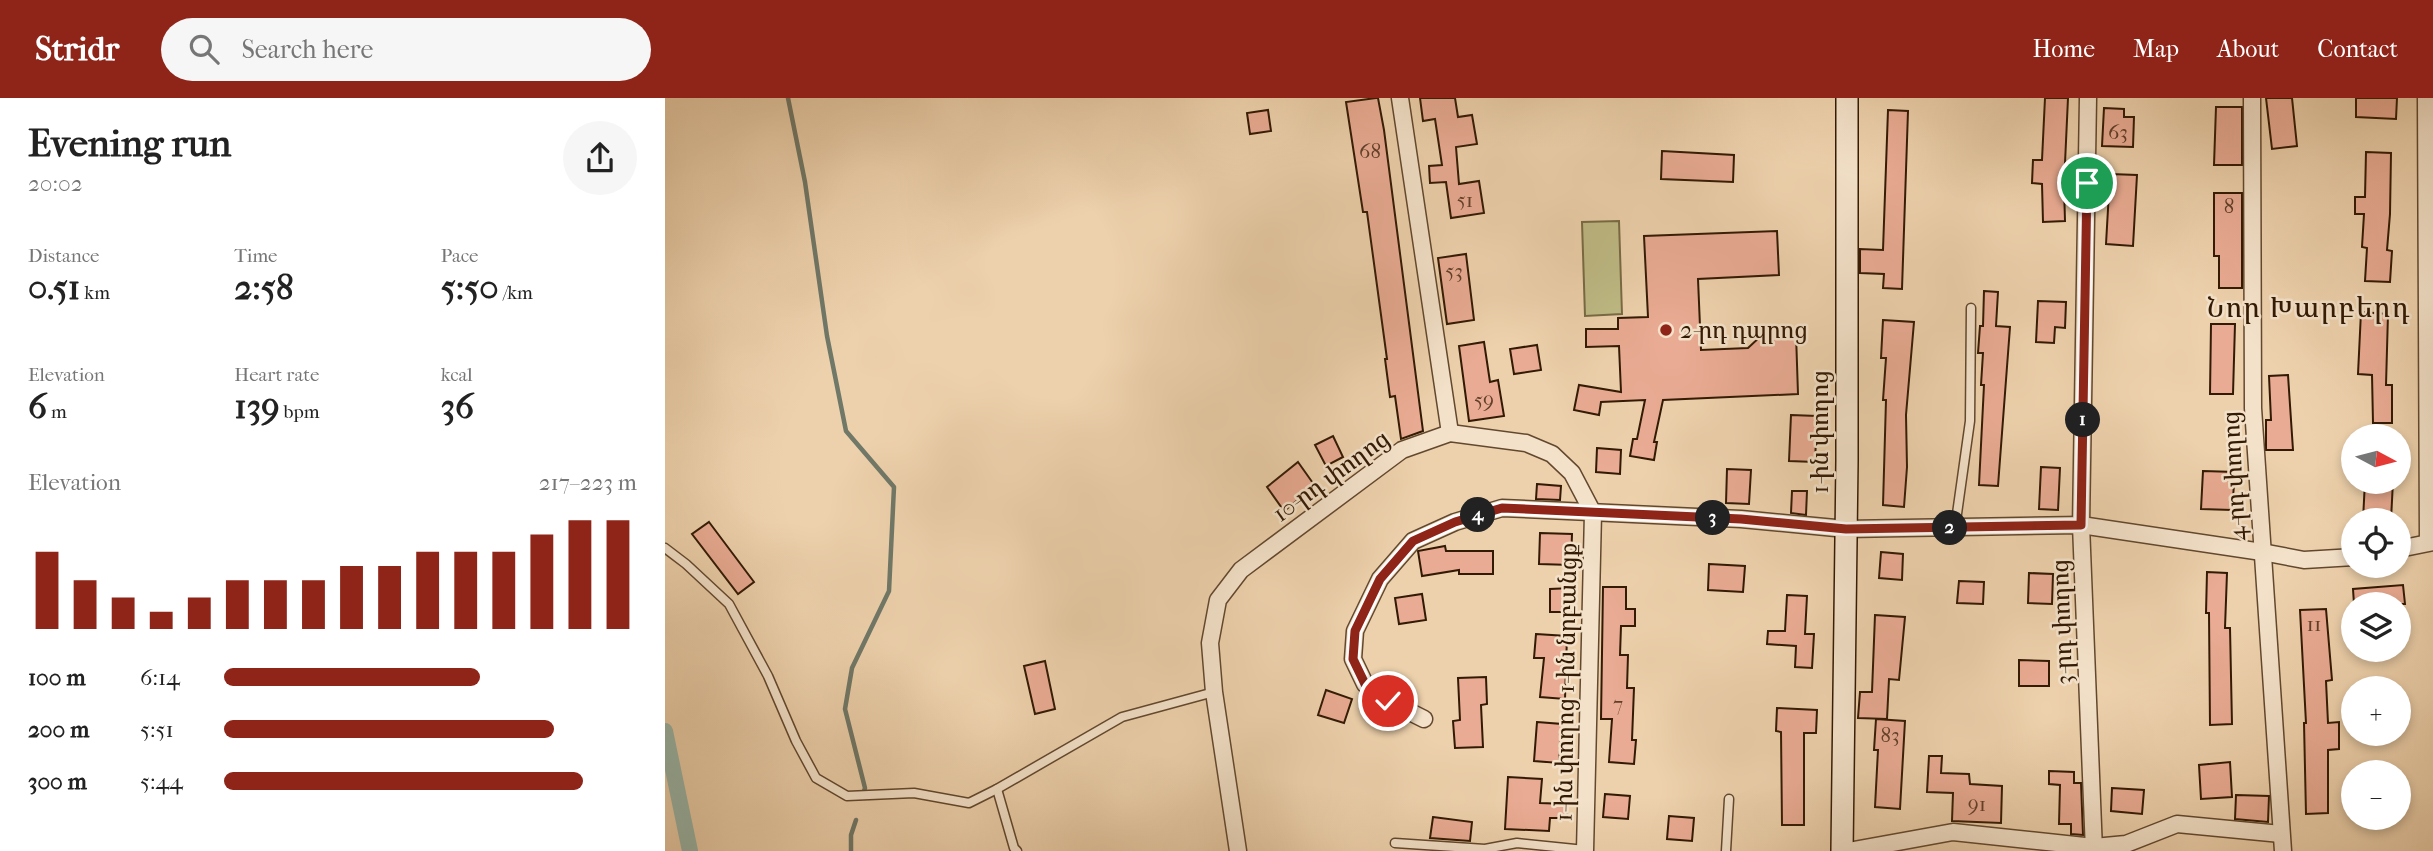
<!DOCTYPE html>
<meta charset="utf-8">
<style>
:root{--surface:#fff;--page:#f6f6f6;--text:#222;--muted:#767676;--accent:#8f2418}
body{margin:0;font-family:"IM FELL French Canon","Noto Serif Armenian",serif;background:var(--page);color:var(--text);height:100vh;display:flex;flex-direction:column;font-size:26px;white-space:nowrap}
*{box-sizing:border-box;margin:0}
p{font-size:23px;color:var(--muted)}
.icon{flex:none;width:38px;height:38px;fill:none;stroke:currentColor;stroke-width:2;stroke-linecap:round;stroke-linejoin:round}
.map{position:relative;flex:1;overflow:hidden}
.details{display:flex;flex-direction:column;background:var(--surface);width:665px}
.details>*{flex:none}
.needle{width:46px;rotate:97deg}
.buttons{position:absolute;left:1676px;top:326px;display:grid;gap:14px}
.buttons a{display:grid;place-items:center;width:70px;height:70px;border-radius:50%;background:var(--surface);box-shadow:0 4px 10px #0003;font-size:35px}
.pin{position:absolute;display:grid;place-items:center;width:60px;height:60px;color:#fff;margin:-30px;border:4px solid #fff;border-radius:50%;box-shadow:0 2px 7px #0007}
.km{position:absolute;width:35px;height:35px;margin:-18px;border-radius:50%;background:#222;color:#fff;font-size:19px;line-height:35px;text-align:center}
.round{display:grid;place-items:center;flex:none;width:74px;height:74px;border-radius:37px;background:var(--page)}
.head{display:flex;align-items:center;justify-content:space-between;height:119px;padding:0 28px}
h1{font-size:38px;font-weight:800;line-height:52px}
.metrics{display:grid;grid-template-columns:repeat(3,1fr);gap:10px;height:119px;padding:7px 28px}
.metrics div{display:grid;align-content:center}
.metrics b{font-size:35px;font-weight:800}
.metrics small{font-size:19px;font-weight:400}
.metrics p{font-size:19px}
.chart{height:196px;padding:14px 28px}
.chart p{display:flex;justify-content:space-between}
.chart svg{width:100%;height:126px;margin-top:7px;stroke:var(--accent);stroke-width:6}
ul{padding:0 28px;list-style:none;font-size:23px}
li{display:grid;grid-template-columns:112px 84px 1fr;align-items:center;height:52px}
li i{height:18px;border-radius:9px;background:var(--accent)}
header{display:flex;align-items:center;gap:42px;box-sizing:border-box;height:98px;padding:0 35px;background:var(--accent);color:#fff}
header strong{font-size:33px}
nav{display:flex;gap:38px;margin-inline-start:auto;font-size:24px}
.search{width:490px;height:63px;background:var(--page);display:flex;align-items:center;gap:18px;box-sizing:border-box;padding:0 24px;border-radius:38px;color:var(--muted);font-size:26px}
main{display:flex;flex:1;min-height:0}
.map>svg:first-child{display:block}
.green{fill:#beba85;stroke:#786a44;stroke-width:2}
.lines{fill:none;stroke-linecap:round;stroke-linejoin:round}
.stream{stroke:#707868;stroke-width:4.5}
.canal{stroke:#99b7aa;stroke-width:16}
.building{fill:#e9ab93;stroke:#331a04;stroke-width:2}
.lane-casing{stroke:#62482e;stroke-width:11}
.street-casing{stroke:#62482e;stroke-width:19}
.secondary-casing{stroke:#331a04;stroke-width:24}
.lane{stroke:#f3e1c9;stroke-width:8}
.street{stroke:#f3e1c9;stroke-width:16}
.secondary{stroke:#f3e1c9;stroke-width:21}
.route-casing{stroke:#fff;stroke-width:14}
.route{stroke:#8f2418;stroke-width:9}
.poi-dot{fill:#8f2418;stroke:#f3e1c9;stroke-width:2.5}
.labels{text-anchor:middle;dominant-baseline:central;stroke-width:5;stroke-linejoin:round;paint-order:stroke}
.number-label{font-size:21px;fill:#603e28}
.poi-label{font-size:24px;fill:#331a04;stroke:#f3e1c9;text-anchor:start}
.street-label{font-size:24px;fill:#331a04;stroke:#f3e1c9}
.quarter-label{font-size:28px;letter-spacing:2px;fill:#331a04;stroke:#f3e1c9}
</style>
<header>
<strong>Stridr</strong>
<div class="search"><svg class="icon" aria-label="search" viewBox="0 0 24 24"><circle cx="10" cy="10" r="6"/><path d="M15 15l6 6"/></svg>Search here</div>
<nav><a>Home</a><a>Map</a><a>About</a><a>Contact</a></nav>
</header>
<main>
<section class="details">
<div class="head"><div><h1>Evening run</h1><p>20:02</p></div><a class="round"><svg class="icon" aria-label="share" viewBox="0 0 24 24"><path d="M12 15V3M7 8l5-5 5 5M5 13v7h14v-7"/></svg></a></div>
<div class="metrics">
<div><p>Distance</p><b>0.51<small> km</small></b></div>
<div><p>Time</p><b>2:58</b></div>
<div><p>Pace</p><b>5:50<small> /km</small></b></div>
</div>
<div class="metrics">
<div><p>Elevation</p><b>6<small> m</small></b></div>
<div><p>Heart rate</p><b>139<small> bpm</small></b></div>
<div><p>kcal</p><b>36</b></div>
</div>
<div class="chart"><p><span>Elevation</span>217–223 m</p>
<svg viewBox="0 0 160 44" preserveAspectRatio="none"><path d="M5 44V17M15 44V27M25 44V33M35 44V38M45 44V33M55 44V27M65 44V27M75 44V27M85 44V22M95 44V22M105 44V17M115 44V17M125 44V17M135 44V11M145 44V6M155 44V6"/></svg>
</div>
<ul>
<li><b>100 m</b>6:14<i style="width:62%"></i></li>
<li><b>200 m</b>5:51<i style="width:80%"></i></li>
<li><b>300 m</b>5:44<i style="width:87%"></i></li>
</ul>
</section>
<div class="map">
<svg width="1768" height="753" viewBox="0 0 1768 753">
<rect width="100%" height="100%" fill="#edd1ac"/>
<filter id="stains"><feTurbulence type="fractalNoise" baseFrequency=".00286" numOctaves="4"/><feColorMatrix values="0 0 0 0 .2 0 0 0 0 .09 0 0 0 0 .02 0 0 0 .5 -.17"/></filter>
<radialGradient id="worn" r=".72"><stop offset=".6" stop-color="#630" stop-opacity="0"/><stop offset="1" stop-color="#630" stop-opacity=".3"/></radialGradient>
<path class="green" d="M954 123 957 216 920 218 917 124Z"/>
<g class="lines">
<g class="stream">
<path d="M123 0 140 84 162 238 181 333 229 389 224 493 187 570 180 611 200 690 198 696"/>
<path d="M186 753V737L191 722"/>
</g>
<path class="canal" d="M0 633 25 753"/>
</g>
<g class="building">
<path d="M711 0H713L719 32 758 333 736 341 730 298 725 299 720 261H722L702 114H698L681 4Z"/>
<path d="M755 0H790L793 19 807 17 812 46 791 49 794 86 814 83 819 115 786 120 781 84 765 85 764 68 777 67 770 21 758 23Z"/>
<path d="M1380 0H1403L1399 87 1400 123 1378 124 1377 86 1367 85 1368 62H1377Z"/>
<path d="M1601 0H1627L1632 48 1607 51Z"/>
<path d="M1691 0H1732L1731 21 1691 19Z"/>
<path d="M1551 9H1577V67H1549Z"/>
<path d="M1439 10 1459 11V19H1469L1468 49 1437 48Z"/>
<path d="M603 12 606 33 585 36 582 15Z"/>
<path d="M1223 12 1243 13 1237 191 1218 190 1219 176 1195 175V151L1218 152Z"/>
<path d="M997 53 1069 57 1068 84 996 81Z"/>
<path d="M1701 54 1726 55 1725 116 1722 152 1727 153 1725 184 1700 183 1702 150 1697 149 1699 116H1690V99H1700Z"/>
<path d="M1445 76 1472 77 1468 148 1441 146Z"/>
<path d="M1549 95H1577V190H1554V158H1549Z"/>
<path d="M1112 133 1114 177 1033 181 1036 252 1083 250 1097 237 1131 236 1133 296 998 302 989 344H992L989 362 965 358 968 341H972L980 302 936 304 934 317 909 312 914 287 956 294 954 248 921 249V231H953V220L983 219 979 138Z"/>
<path d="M801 156 809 222 782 226 773 160Z"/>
<path d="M1319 193 1333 194 1331 228 1345 229 1333 388 1314 387 1319 287H1316L1318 255H1313L1315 228H1318Z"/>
<path d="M1373 203 1401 204 1400 230 1390 229 1389 245 1371 244Z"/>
<path d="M1696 214 1723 216 1721 287H1727V325H1708L1707 277 1693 276Z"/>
<path d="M1218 222 1249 224 1241 317 1242 369 1239 409 1218 407 1221 302H1218L1221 260H1216Z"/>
<path d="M1546 226H1570L1568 296H1545Z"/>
<path d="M819 244 825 284 833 282 839 318 804 323 794 248Z"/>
<path d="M872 247 876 272 849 276 845 251Z"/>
<path d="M1623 277 1628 352H1601V322H1606L1604 278Z"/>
<path d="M1126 317 1152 318 1150 364 1124 363Z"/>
<path d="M668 338 678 359 661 368 650 347Z"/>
<path d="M932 350 956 352 955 376 931 374Z"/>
<path d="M633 364 650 388 619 413 602 389Z"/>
<path d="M1376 369 1395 370 1393 412 1374 411Z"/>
<path d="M1062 371 1086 372 1084 406 1061 405Z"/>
<path d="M1538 373 1570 374 1567 412 1536 411Z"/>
<path d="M1700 383H1728L1726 422H1698Z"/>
<path d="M872 386 896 388 895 402 871 401Z"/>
<path d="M1127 393H1142L1141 417 1126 415Z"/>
<path d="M44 424 89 484 73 496 27 436Z"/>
<path d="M875 435 907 436 906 467 874 466Z"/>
<path d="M780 448 781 453H828V476H794V472L757 478 753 453Z"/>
<path d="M1216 454 1238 456 1237 482 1214 480Z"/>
<path d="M1044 466 1080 468 1078 494 1043 492Z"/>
<path d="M1542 474 1562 475 1560 530H1565L1567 626 1545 627 1544 515H1541Z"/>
<path d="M1364 475 1388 476 1387 506 1363 505Z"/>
<path d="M1294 483 1319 484 1318 506 1292 505Z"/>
<path d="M1738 487 1740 506H1689L1688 491Z"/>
<path d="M938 489H961V511H970V528H956L955 557H963L962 590H969L967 642H971L969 666 944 664 947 621H936Z"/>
<path d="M907 490V514H885V491Z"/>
<path d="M757 496 761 522 734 526 730 500Z"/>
<path d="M1122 497 1142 498 1140 536H1149L1147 570 1130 569 1131 548 1102 546 1103 533H1120Z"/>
<path d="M1661 511 1667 582 1661 583 1663 625 1674 624V651L1663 652V715L1641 716 1639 625H1641L1635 512Z"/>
<path d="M1210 517 1240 519 1234 582 1224 581 1222 621 1193 620 1195 594H1207Z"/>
<path d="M871 536 902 538 900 601 875 599 879 560H869Z"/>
<path d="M1354 562 1384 563V588H1354Z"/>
<path d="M380 563 390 611 370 616 359 568Z"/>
<path d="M821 579 822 606 816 607 818 649 790 650 788 623 795 622 793 580Z"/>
<path d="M661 592 687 601 679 625 653 617Z"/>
<path d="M1112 610 1152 612 1151 635H1139V727H1117L1116 634 1111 633Z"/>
<path d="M1211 621 1240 623 1235 711 1210 709 1213 652H1209Z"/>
<path d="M872 624 897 626 894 665 869 663Z"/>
<path d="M1264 658H1277L1276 675 1304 676 1305 686 1337 688 1336 725 1287 723 1288 695 1262 694Z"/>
<path d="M1565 664 1567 699 1536 701 1534 667Z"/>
<path d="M1384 673 1409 674V685H1416L1418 737 1406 736V726H1394L1395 687 1384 686Z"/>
<path d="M843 679 877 681 875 705 902 706 901 720H885L884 733 840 731Z"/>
<path d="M1447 690 1479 692 1477 716 1446 713Z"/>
<path d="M940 696 965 698 963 721 938 719Z"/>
<path d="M1571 697 1604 698 1603 724 1570 721Z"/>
<path d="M1004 718 1029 720 1027 743 1002 741Z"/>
<path d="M768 719 807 724 805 743 765 740Z"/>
</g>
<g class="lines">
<g class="lane-casing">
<g id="lane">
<path d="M1290 430 1305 323 1306 210"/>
<path d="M0 450 21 466 64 506 103 578 131 643 151 680 182 698 249 695 304 705 332 691 457 619 549 594"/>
<path d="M332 691 349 750 352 753"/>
<path d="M730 745 820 751 852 745 920 752"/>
<path d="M1061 753 1064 701"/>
</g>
</g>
<g class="street-casing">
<g id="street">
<path d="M735 0 785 335"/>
<path d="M1423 0 1416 427 1429 753"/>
<path d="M1587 0 1588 310 1618 753"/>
<path d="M1761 0 1763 444"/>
<path d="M1734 451 1768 444"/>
<path d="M759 621 723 603 700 586 688 561 690 533 715 481 748 443 790 424 837 410 1076 421 1181 431 1416 427 1597 454 1639 462 1689 459"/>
<path d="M573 753 549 594 545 545 553 502 576 472 737 352 785 335 861 345 887 356 907 375 928 415 920 753"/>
<path d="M1183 753 1288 734 1429 749 1461 746 1512 726 1616 736"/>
</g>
</g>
<g class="secondary-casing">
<path id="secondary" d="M1177 753 1182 363V0"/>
</g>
<use href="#lane" class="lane"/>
<use href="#street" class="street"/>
<use href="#secondary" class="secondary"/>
</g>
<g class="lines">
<g class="route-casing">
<path id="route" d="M723 603 700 586 688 561 690 533 715 481 748 443 790 424 837 410 1076 421 1181 431 1416 427 1422 85"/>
</g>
<use href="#route" class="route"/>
</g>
<circle class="poi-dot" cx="1001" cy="232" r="7"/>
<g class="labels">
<g class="number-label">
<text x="1453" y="34">63</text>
<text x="705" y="53">68</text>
<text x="800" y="102">51</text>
<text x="1564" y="108">8</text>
<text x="789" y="173">53</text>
<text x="819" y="302">59</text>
<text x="1649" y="526">11</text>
<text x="953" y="606">7</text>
<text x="1225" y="637">83</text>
<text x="1312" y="706">91</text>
</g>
<g class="poi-label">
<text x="1015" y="232">2-րդ դպրոց</text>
</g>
<g class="street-label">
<text transform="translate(1155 334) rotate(-90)">1-ին փողոց</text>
<text transform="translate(666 378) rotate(-36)">10-րդ փողոց</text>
<text transform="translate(1569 378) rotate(-93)">4-րդ փողոց</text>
<text transform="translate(1397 524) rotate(-92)">3-րդ փողոց</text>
<text transform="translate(901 584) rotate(-89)">1-ին փողոց 1-ին նրբանցք</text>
</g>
<g class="quarter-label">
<text x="1644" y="209">Նոր Խարբերդ</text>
</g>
</g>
<rect width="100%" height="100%" filter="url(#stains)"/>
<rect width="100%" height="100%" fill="url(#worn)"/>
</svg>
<div class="buttons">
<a><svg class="needle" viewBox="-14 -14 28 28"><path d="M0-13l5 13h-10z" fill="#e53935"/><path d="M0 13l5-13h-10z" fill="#767676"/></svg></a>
<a><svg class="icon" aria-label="locate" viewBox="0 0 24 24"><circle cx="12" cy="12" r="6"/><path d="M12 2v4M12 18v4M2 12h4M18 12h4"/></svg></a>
<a><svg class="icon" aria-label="layers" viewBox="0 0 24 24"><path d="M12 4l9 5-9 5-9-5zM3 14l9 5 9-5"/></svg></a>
<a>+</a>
<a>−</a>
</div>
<div class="pin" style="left:1422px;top:85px;background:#1e9e55"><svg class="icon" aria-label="arrive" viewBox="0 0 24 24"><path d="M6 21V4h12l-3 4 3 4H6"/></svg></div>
<div class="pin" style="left:723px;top:603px;background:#d93025"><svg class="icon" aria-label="check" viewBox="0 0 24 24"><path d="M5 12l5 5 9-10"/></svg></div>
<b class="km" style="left:1418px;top:322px">1</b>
<b class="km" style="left:1285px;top:430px">2</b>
<b class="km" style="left:1048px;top:420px">3</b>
<b class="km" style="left:813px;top:417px">4</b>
</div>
</main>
